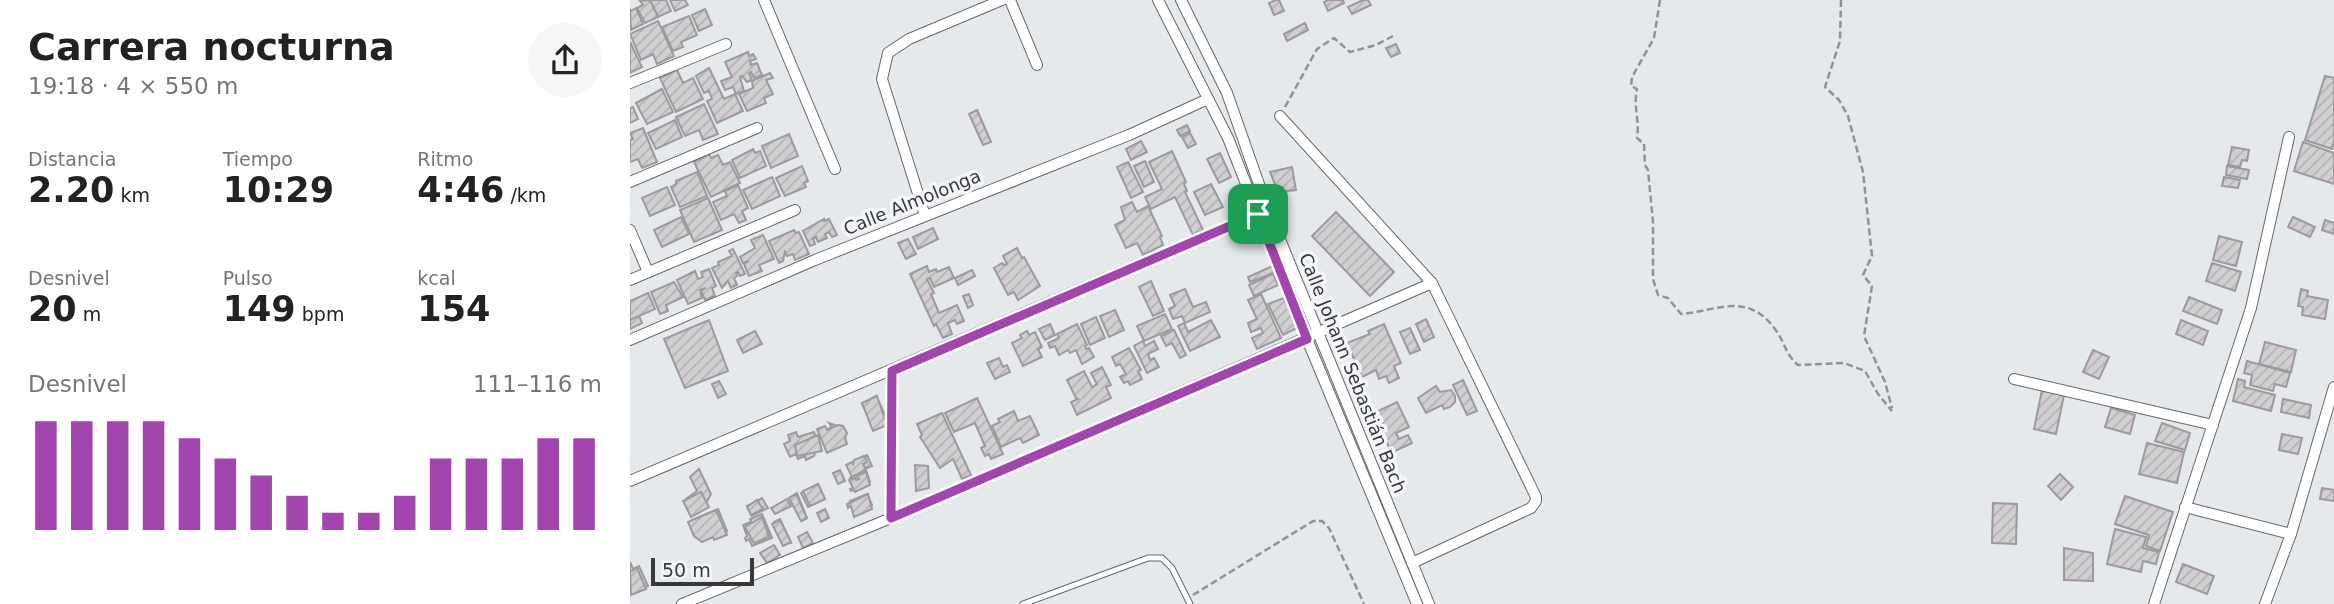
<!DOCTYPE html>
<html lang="es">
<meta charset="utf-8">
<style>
:root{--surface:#fff;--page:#f6f6f6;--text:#222;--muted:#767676;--accent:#a245ae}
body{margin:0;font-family:"DejaVu Sans",sans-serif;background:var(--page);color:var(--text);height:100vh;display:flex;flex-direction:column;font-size:26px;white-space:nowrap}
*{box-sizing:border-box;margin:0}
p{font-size:23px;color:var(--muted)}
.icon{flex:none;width:38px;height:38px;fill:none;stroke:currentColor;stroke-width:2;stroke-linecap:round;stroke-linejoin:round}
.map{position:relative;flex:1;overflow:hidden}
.sheet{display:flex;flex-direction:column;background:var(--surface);width:630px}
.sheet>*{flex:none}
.scale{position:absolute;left:21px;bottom:18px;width:103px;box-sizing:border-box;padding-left:7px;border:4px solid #38393a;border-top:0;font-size:19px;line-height:24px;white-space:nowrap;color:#38393a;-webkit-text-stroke:5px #f4f6f9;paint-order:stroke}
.pin{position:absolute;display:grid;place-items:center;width:60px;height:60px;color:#fff;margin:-30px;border-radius:14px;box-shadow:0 4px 10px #0006}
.round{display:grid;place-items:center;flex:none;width:74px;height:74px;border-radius:37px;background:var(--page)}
.headline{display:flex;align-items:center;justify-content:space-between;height:119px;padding:0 28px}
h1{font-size:38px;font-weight:700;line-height:52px}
.metrics{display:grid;grid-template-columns:repeat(3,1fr);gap:10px;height:119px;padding:7px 28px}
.metrics div{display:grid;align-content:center}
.metrics b{font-size:35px;font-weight:700}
.metrics small{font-size:19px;font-weight:400}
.metrics p{font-size:19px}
.chart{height:196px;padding:14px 28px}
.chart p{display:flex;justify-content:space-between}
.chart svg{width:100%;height:126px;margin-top:7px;stroke:var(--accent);stroke-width:6}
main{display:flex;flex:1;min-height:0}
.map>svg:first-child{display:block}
.building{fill:url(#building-hatch);stroke:#9c9a9d;stroke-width:2}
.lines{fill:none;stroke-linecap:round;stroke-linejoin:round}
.service-casing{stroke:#65676a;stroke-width:7}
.minor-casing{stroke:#65676a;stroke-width:12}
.path{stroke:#909294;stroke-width:2.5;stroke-dasharray:7 3.5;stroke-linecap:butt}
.service{stroke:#fff;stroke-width:5}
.minor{stroke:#fff;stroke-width:10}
.route-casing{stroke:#fff;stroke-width:14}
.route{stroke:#a245ae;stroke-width:9}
.labels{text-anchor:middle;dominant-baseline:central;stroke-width:7;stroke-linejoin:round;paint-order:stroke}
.street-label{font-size:18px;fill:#38393a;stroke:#f4f6f9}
</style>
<main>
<section class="sheet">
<div class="headline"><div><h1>Carrera nocturna</h1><p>19:18 · 4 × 550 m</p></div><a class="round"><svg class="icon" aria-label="share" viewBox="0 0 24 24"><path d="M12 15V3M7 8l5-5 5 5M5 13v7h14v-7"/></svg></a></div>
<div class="metrics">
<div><p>Distancia</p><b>2.20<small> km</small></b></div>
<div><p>Tiempo</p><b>10:29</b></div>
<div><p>Ritmo</p><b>4:46<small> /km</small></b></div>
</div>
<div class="metrics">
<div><p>Desnivel</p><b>20<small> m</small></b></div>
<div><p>Pulso</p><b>149<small> bpm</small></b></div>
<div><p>kcal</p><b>154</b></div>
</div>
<div class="chart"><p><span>Desnivel</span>111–116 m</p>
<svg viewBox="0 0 160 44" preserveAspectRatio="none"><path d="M5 44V6M15 44V6M25 44V6M35 44V6M45 44V12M55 44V19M65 44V25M75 44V32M85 44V38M95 44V38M105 44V32M115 44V19M125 44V19M135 44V19M145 44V12M155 44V12"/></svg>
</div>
</section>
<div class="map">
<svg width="1704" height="604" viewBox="0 0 1704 604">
<defs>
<pattern id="building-hatch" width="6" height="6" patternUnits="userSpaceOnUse" patternTransform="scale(1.75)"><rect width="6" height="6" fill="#d1cfd2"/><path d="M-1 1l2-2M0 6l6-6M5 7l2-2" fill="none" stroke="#b4b2b5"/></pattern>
</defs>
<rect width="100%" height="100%" fill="#e6e9ec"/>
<g class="building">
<path d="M20 0H36L41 11 28 17Z"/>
<path d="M20 0 28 17 15 23 7 8 13 5 10 1Z"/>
<path d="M40 0H55L58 5 45 11Z"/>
<path d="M646 0H649L654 11 644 15 639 3Z"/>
<path d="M698 0H713L714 3 698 11 694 2Z"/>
<path d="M733 0H738L741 5 722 14 718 7Z"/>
<path d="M6 8 13 24 1 30 0 9 1 11Z"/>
<path d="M75 9 82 25 69 31 62 15Z"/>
<path d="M59 16 67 35 51 42 53 47 43 51 32 27Z"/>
<path d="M28 21 44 56 27 64 23 54 11 60 0 34Z"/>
<path d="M675 23 678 30 657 41 654 34Z"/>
<path d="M0 42 12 67 0 73Z"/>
<path d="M766 44 770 53 761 57 756 48Z"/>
<path d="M118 52 119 56 123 54 126 59 120 61 121 65 127 63 132 75 124 78 121 72 119 73 122 80 117 82 112 76 110 77 114 91 106 94 103 87 95 90 91 81 102 77 95 62Z"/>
<path d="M79 68 94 99 105 94 113 111 87 123 77 101 82 99 79 91 74 93 66 76Z"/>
<path d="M47 70 53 83 63 78 73 99 46 112 30 78Z"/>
<path d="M140 73 143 78 136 80 143 94 134 98 136 103 117 111 109 94 123 88 122 81Z"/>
<path d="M1695 76 1704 78V142L1702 149 1675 140Z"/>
<path d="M32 89 43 112 17 124 6 103Z"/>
<path d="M74 104 88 134 73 140 69 130 55 136 46 117Z"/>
<path d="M3 107 8 119 0 123V108Z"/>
<path d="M347 110 361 142 353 145 339 114Z"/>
<path d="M45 120 52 137 26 149 18 133Z"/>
<path d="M557 125 560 131 550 136 547 130Z"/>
<path d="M13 128 27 162 12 168 8 159 0 162V140L3 139 0 133Z"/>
<path d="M560 133 566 144 558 148 552 137Z"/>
<path d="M159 134 168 156 141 168 132 146Z"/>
<path d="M511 141 517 152 501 160 496 149Z"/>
<path d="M1673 142 1704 153V184L1664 171Z"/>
<path d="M1602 147 1619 150 1617 161 1612 160 1610 167 1598 165Z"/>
<path d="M123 149 125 153 130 151 136 166 110 178 102 160Z"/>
<path d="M542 151 556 182 554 184 557 191 555 192 573 230 563 235 545 197 521 209 515 197 532 189 519 162Z"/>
<path d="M590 153 601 177 589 183 577 159Z"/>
<path d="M79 154 81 158 88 155 93 165 100 162 110 183 81 197 64 162Z"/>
<path d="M515 161 524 182 514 187 504 166Z"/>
<path d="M498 162 513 192 501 198 487 167Z"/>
<path d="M172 166 178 181 174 183 176 187 155 196 146 178Z"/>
<path d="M1597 166 1619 170 1617 179 1596 175Z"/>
<path d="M662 167 666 190 648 192 640 172Z"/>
<path d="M67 172 77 196 50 207 41 187 46 184V181Z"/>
<path d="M142 177 150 196 122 209 113 190Z"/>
<path d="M1594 177 1610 180 1608 188 1592 186Z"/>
<path d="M581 184 593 207 575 215 564 192Z"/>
<path d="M108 185 118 208 112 211 116 220 109 223 104 214 91 220 83 202 97 196 95 191Z"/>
<path d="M37 187 45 205 20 216 12 198Z"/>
<path d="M78 198 92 230 64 242 50 210Z"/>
<path d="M502 202 507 212 518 206 532 236 530 237 533 245 513 255 507 243 496 248 485 225 495 220 491 207Z"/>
<path d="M706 212 764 272 740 296 682 236Z"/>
<path d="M51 217 59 234 32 247 24 230Z"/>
<path d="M1663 217 1685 227 1680 237 1658 227Z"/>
<path d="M194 219V221L199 219 207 235 202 237 199 232 195 234 197 238 188 242 186 237 183 239 185 244 180 246 173 231Z"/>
<path d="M1695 220 1704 223V234L1692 230Z"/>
<path d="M303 228 308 239 288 249 283 237Z"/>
<path d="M164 230 166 233 169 232 179 254 165 260 163 254 157 256 155 252 153 261 149 263 139 241Z"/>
<path d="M133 235 144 259 129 265 132 271 119 276 114 264 119 261 113 263 110 257 125 248 121 240Z"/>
<path d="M1589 236 1612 242 1606 266 1583 260Z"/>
<path d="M278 239 286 254 276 259 268 243Z"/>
<path d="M387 248 392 258 394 257 410 286 388 300 384 292 378 295 364 268 372 263 374 265 377 264 373 256Z"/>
<path d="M103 249 115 274 110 276 108 272 106 273 107 276 104 278 107 285 101 288 98 281 92 288 82 268 89 265 88 262 102 256 99 251Z"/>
<path d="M1582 263 1611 272 1605 291 1576 281Z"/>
<path d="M297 266 299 272 306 269 307 272 319 267 324 278 304 287 300 278 297 279 304 293 301 294 309 313 327 305 334 321 327 324 325 320 318 323 322 334 313 338 306 324 304 326 280 274Z"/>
<path d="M643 266 646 272 620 282 618 277Z"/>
<path d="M79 269 86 286 82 288 85 296 75 300 71 291 76 288 70 290 72 298 58 304 47 280 65 271 68 279 73 277 71 272Z"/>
<path d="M342 270 345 276 328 285 325 278Z"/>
<path d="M643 274 648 285 624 296 619 285Z"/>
<path d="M521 281 534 311 523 316 509 287Z"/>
<path d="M44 282 53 297 36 305 38 311 30 314 21 292Z"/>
<path d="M555 289 563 307 576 302 580 312 555 323 552 316 543 319 539 309 545 306 540 295Z"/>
<path d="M1671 289 1678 291 1677 296 1698 300 1695 319 1672 315 1673 307 1668 306Z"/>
<path d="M18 293 25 309 0 320V301Z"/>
<path d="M339 294 343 305 338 308 333 296Z"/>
<path d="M631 294 651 338 627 349 622 338 633 333 631 328 621 332 618 323 627 319 618 300Z"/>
<path d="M1559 297 1592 310 1587 324 1553 311Z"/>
<path d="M654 298 667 328 653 335 638 304Z"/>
<path d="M485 310 494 330 479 337 470 316Z"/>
<path d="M535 314 542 329 514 341 507 326Z"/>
<path d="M9 316 12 323 0 329V320Z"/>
<path d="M466 317 475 338 460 345 451 324Z"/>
<path d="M796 319 804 337 794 342 786 324Z"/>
<path d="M79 320 98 371 55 388 34 339Z"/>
<path d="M581 320 590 337 560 351 548 326 554 323 558 332Z"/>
<path d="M1551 320 1578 331 1573 345 1546 334Z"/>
<path d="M420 324 425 335 415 340 409 329Z"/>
<path d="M447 324 457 345 455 346 456 349 459 348 464 357 452 364 446 350 440 353 438 350 429 355 425 346 420 348 418 343 429 338 427 334Z"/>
<path d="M754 324 771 363 764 366 769 378 759 383 756 376 749 379 746 370 732 377 717 343 740 334 738 331Z"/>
<path d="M780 328 790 350 780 354 770 332Z"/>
<path d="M544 330 556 355 550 358 542 343 536 346 531 336Z"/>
<path d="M125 331 132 344 113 353 107 340Z"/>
<path d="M397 331 399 335 405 332 412 347 408 349 412 357 393 366 382 343 392 338 390 335Z"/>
<path d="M513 341 515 346 524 341 528 349 518 354 520 360 524 358 529 367 517 373 504 346Z"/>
<path d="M1635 342 1666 350 1661 372 1629 364Z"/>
<path d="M499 348 511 370 508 371 512 379 500 385 498 381 494 383 490 377 496 374 490 364 486 366 482 357Z"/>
<path d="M1463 350 1479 357 1469 379 1453 372Z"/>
<path d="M369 358 373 367 377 365 380 372 365 379 357 363Z"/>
<path d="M1617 361 1660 373 1656 387 1645 384 1643 391 1620 385 1622 375 1614 373Z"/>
<path d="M472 367 481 385 476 387 481 398 447 415 441 402 448 399 446 398 437 380 454 371 462 387 467 384 461 373Z"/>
<path d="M1608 379 1615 381 1614 387 1645 395 1641 411 1603 401Z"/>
<path d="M833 380 847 411 837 415 823 385Z"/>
<path d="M89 381 96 394 88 398 82 384Z"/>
<path d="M806 386 810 392 821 390 825 396V402L820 407 814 409 812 405 796 413 788 398Z"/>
<path d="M1412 390 1434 395 1426 434 1404 429Z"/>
<path d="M246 396 259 423 245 430 232 404Z"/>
<path d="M247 396 257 425 243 431 232 403Z"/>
<path d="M347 398 373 454 361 459 359 454 355 456 351 448 355 446 345 423 324 432 315 413Z"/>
<path d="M1653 399 1681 405 1679 418 1651 412Z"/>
<path d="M767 402 779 427 766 433 769 439 778 435 782 443 761 453 757 443 752 445 745 430 748 428 742 414Z"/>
<path d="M1481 408 1505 415 1500 434 1475 427Z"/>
<path d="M384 411 388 421 400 416 409 435 393 443 390 438 371 447 362 426 370 422 368 419Z"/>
<path d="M312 413 341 475 332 479 323 459 310 468 290 437 292 435 287 424Z"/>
<path d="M199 423 213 428 216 442 199 449 194 431 202 427Z"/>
<path d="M1532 423 1560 433 1555 450 1525 441Z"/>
<path d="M208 425 213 426 217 433 215 438 217 444 197 453 187 429 195 426 197 430Z"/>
<path d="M166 432 168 437 184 432 188 442 183 445 186 451 184 456 176 460 175 456 168 459 166 454 160 457 154 444 160 441 158 435Z"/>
<path d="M1652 434 1672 438 1668 454 1649 450Z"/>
<path d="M188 435 192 451 167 456 165 445Z"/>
<path d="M1517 443 1554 452 1547 483 1509 474Z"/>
<path d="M237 455 242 466 223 474 217 465Z"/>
<path d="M234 456 237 462 233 464 236 470 222 477 216 465 222 462 223 464 224 460Z"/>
<path d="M285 465 298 466 299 488 286 491Z"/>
<path d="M69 469 81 494 74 507 57 506 56 499 67 491 60 477Z"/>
<path d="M210 470 215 481 208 484 203 473Z"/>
<path d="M236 470 240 482 226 489 220 478Z"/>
<path d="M236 472 240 485 225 492 224 490 221 491 220 489 223 488 219 480 225 478 226 480 229 479 227 476Z"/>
<path d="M1430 474 1443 487 1431 500 1418 486Z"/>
<path d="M188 484 195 499 178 507 171 493Z"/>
<path d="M188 484 195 499 180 506 173 491Z"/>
<path d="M1692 488 1704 490V501L1690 499Z"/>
<path d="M71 492 79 507 61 517 53 501Z"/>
<path d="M167 493 177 518 172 521 161 497Z"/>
<path d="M166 494 177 518 171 521 159 498Z"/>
<path d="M237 494 242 505 225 513 220 501Z"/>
<path d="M238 494 242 509 224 517 221 506 218 508 217 504Z"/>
<path d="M1495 496 1543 512 1530 551 1516 546 1519 535 1485 524Z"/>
<path d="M132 498 138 508 122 516 117 506Z"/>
<path d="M157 499 161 506 145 514 141 508Z"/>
<path d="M127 500 133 509 121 515 117 507Z"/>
<path d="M1363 503 1387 504 1386 544 1362 543Z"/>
<path d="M88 509 97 531 70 539 62 520Z"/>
<path d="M195 509 199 518 191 522 187 513Z"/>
<path d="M86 510 97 535 84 540 83 537 72 542 64 536 58 522Z"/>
<path d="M132 514 142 538 122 546 119 539 116 541 115 538 117 536 113 525 121 522 120 519Z"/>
<path d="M132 517 139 537 124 543 115 527Z"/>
<path d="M150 519 161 543 154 544 144 522Z"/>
<path d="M150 520 161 542 153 546 142 524Z"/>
<path d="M1485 529 1516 537 1513 548 1529 552 1526 564 1513 561 1511 572 1477 564Z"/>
<path d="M177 532 183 543 173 548 168 537Z"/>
<path d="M144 545 150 555 137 563 130 553Z"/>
<path d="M1434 548 1463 553V581L1434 580Z"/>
<path d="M0 562 3 569 9 566 18 586 0 594Z"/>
<path d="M1553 564 1584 576 1577 594 1546 582Z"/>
<path d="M7 568 16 589 1 595 0 572Z"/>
</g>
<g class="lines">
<g class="service-casing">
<path id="service" d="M393 604 518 558H532L542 568 560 604"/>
</g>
<g class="minor-casing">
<g id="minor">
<path d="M134 0 205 169"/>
<path d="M380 0 407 65"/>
<path d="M528 0 598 138 674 332 787 604"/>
<path d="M551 0 597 93 638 210 799 604"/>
<path d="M0 83 96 44"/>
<path d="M650 116 802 283 906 497V501L901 508 782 563"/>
<path d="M0 182 127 128"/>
<path d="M295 216 252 79 258 53 279 39 372 0"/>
<path d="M0 230 18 272"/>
<path d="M0 280 165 210"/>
<path d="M0 340 185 260 499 135 578 99"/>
<path d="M1384 379 1583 425"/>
<path d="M0 481 627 214"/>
<path d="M1555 507 1661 534"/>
<path d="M261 518 262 371"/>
<path d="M52 604 261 518 802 283"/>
<path d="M1524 604 1621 308 1659 137"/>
<path d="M1635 604 1661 534 1704 387"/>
</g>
</g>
<g class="path">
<path d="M1030 0 1024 38 1002 77 1001 86 1007 89C1003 107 1010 121 1007 138L1014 144 1015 165 1018 170 1023 222V279L1028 295 1038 298 1051 314C1087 311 1117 291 1145 329 1155 342 1155 354 1168 365L1214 363 1235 371 1248 394 1262 411"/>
<path d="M1211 0 1210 41 1195 87 1209 100 1218 116 1233 172 1242 256 1233 275 1242 286 1234 336 1255 382 1262 408"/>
<path d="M655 107 687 49 704 38 720 52 746 45 765 35"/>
<path d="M563 595 683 521H692L699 528 734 604"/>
</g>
<use href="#service" class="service"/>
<use href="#minor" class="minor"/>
</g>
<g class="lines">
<g class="route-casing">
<path id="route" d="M628 214 677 339 261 518 262 371Z"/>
</g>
<use href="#route" class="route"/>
</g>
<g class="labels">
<g class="street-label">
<text transform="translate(282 202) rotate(-22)">Calle Almolonga</text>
<text transform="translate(723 373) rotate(68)">Calle Johann Sebastián Bach</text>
</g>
</g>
</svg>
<div class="scale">50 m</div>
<div class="pin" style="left:628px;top:214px;background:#1e9e55"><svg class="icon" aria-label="arrive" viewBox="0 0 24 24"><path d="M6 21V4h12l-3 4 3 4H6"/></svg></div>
</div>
</main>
